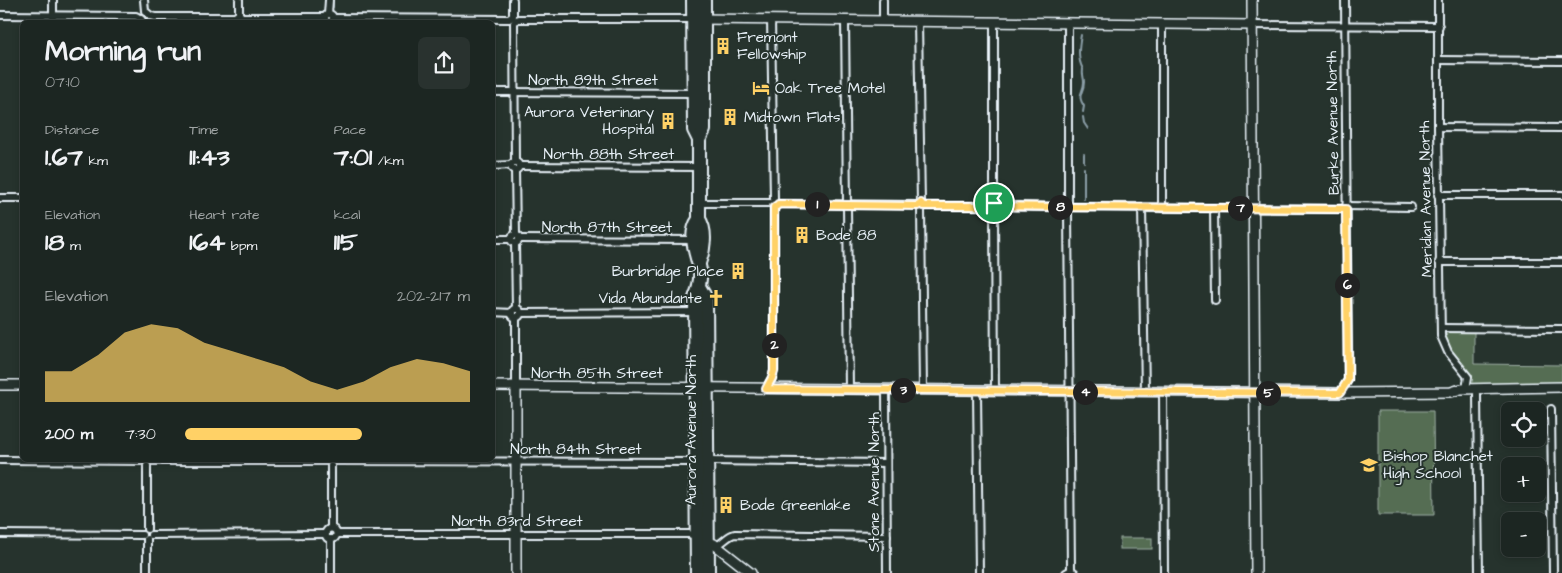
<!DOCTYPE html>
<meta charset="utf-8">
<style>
:root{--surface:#1c2622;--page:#29322f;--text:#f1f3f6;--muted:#a0a5a5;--line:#3a4340;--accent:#ffd166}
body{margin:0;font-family:"Architects Daughter",sans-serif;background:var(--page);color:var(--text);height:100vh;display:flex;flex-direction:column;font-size:19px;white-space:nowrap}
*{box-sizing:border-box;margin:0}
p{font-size:16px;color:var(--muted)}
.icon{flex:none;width:28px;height:28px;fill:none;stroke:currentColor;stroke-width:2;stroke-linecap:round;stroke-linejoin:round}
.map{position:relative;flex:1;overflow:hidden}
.sheet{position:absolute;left:20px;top:20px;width:475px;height:442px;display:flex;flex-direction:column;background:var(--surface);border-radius:8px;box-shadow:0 2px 8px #0003,0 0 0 1px var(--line)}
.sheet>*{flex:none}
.controls{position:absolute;left:1501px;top:402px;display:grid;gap:10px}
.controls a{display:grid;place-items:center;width:45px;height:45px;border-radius:8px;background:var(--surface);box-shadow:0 2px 8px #0003,0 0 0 1px var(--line);font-size:25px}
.pin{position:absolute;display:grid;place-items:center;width:42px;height:42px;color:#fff;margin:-21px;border:2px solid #fff;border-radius:50%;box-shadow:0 1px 5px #0007}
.km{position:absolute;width:25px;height:25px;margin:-12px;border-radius:50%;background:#222;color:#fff;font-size:14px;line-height:25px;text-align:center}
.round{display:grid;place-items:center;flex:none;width:52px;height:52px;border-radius:8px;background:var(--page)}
.headline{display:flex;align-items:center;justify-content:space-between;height:85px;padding:0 25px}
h1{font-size:28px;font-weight:700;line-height:38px}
.stats{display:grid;grid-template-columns:repeat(3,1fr);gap:8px;height:85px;padding:5px 25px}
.stats div{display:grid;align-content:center}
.stats b{font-size:25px;font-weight:700}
.stats small{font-size:14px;font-weight:400}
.stats p{font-size:14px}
.chart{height:140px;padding:10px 25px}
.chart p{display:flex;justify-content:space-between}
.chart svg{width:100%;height:90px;margin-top:5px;fill:var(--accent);opacity:.7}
ul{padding:0 25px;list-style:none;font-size:16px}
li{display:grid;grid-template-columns:80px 60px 1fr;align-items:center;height:38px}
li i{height:12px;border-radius:6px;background:var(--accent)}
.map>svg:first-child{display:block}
.green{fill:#556d52;stroke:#9eafa5}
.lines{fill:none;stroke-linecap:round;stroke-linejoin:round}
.stream{stroke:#8c9fa8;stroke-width:2}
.street-casing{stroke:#e8f1f8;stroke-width:10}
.secondary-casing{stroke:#e8f1f8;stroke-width:12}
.highway-casing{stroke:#e8f1f8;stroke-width:16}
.street{stroke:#26332d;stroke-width:6}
.secondary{stroke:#26332d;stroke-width:9}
.highway{stroke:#26332d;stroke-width:12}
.route-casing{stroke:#fff;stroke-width:10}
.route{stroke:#ffd166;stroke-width:6}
.labels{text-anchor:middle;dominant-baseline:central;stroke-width:4;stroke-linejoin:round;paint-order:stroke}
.poi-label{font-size:15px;fill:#e8f1f8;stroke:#26332d;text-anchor:start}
.street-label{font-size:15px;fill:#e8f1f8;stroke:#26332d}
</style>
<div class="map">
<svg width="1562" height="573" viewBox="0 0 1562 573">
<rect width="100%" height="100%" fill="#26332d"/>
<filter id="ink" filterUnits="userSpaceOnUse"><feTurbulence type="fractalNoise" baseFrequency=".02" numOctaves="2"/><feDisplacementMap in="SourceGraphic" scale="10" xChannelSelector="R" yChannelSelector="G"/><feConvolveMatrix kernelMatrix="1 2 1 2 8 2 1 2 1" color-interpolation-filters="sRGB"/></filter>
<g filter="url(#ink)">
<g class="green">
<path d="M1451 332H1474V364L1562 365V382L1500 385H1469L1471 375 1452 351 1445 340 1447 333Z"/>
<path d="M1378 411H1433L1434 515H1378Z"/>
<rect x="1120" y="538" width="32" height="11"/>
</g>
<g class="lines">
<g class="stream">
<path d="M333 0V7"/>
<path d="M1081 35C1079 46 1077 59 1083 69 1082 75 1084 77 1084 82 1084 93 1076 94 1084 106L1083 112"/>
<path d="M1083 117 1084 123 1088 129"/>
<path d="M1084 162V154"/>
<path d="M1084 168V199"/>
</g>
<g class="street-casing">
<g id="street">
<path d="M53 0V22"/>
<path d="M144 0 145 11 151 16 155 17H235"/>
<path d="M1438 0V127L1441 336 1448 352 1468 377 1466 389"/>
<circle cx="329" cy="18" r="4"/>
<path d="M239 14V0"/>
<path d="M328 14 329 0"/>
<path d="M0 15 136 16 141 19 143 22"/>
<path d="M242 17 239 14 235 17 238 20 242 17H324"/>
<path d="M333 18 509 19 513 16V0"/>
<path d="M771 19 774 199"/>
<path d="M845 21 849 389"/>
<path d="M883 21V0"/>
<path d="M918 22 921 203"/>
<path d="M1068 24V204"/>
<path d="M1162 24V208"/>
<path d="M1252 25 1439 26"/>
<path d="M1438 60 1562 61"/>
<path d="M492 92 694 93"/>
<path d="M1438 127 1562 128"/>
<path d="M515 162 514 23 516 20 519 19H693"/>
<circle cx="515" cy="166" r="4"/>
<path d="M492 166 511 165"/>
<path d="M519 166 699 167"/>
<path d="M515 170 516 235"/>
<path d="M1438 195H1562"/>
<path d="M0 198H22"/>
<path d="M699 203H770"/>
<path d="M994 203V23"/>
<path d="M778 204 918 205"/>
<path d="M997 205 992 203 990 206 993 209 997 206 1065 207"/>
<path d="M923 206H990"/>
<path d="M1346 206 1411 207"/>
<path d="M1071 207 1346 209"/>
<path d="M1142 208 1145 392"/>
<path d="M1214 208 1215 300"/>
<path d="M921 209 923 390"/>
<path d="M994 209 995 391"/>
<path d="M1068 210 1071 570"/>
<circle cx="515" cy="239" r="4"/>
<path d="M492 239H511"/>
<path d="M520 239 693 240"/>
<path d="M515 243 516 309"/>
<path d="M1439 262H1562"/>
<circle cx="516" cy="313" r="4.5"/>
<path d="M492 312 512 313"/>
<path d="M520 313 695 312"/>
<path d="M516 317V386"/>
<path d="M1441 328 1562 329"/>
<path d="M766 389 772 378 774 371V207"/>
<path d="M886 390 887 573"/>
<path d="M977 391 979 573"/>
<path d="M1163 392 1164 573"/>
<path d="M1340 393 1348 380 1345 0"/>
<path d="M1477 394 1479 573"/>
<path d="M1551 409 1553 573"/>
<path d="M0 460 141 461"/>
<path d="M152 461H327"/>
<path d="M336 461 696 462"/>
<path d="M708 461 886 463"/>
<path d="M147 466V529"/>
<path d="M331 466V528"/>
<circle cx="331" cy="534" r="5.5"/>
<path d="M0 534 142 535"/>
<path d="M337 534H689L697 537"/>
<path d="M151 535 326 534"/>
<path d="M331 539V573"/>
<path d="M716 546C723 543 728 535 735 534L887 536"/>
<path d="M147 573V539"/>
<path d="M1066 573 1071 570 1075 573"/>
</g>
</g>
<g class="secondary-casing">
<g id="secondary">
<path d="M1252 0 1256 573"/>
<path d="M700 19 1252 25"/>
<path d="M0 385H22"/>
<path d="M492 386 1340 393 1451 392 1461 389 1562 387"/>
<path d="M516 386V573"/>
<path d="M704 540 714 544 751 573"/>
</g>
</g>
<g class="highway-casing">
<g id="highway">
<path d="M693 0 694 130 699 140V219C707 231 704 250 699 263"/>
<path d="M699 140 704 130V0"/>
<path d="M700 288 706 298 708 573"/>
<path d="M697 573 695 298C700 287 702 273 698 262 694 247 689 233 699 219"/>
</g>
</g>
<use href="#street" class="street"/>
<use href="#secondary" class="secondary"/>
<use href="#highway" class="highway"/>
</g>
</g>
<g class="lines" filter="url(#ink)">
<g class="route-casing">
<path id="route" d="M921 203 923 206H990L994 203 997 206 1064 207 1068 210 1071 207 1346 209 1348 380 1340 393 766 389 772 378 774 371V207L777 206 778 204 918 206Z"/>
</g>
<use href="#route" class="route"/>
</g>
<defs>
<g id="building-bare" transform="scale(1.35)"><path d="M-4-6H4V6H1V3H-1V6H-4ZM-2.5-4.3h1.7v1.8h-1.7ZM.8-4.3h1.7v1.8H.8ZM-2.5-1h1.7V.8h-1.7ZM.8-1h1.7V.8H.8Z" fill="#ffd166" stroke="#26332d" stroke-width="2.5" paint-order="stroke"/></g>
<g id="hotel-bare" transform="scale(1.35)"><path d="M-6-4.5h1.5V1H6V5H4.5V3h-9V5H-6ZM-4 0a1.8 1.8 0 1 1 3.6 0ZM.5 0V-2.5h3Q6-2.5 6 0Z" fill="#ffd166" stroke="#26332d" stroke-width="2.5" paint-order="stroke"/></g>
<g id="church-bare" transform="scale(1.35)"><path d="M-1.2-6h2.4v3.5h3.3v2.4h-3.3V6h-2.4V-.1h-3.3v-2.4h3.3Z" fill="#ffd166" stroke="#26332d" stroke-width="2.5" paint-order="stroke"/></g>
<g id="school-bare" transform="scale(1.35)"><path d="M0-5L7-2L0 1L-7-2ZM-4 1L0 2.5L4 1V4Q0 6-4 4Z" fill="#ffd166" stroke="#26332d" stroke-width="2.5" paint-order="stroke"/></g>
</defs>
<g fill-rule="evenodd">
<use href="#building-bare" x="723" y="46"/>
<use href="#hotel-bare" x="761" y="88"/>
<use href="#building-bare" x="730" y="117"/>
<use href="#building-bare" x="668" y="121"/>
<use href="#building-bare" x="802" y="235"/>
<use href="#building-bare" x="738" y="271"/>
<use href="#church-bare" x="716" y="298"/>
<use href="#school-bare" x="1369" y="465"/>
<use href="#building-bare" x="726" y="505"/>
</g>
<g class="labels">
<g class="poi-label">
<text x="737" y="37">Fremont<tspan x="737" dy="17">Fellowship</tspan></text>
<text x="775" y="88">Oak Tree Motel</text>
<text x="654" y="112" text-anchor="end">Aurora Veterinary<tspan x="654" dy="17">Hospital</tspan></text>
<text x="744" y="117">Midtown Flats</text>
<text x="816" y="235">Bode 88</text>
<text x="724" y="271" text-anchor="end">Burbridge Place</text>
<text x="702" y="298" text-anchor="end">Vida Abundante</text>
<text x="1383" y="456">Bishop Blanchet<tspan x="1383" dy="17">High School</tspan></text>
<text x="740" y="505">Bode Greenlake</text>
</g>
<g class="street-label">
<text x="593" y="80">North 89th Street</text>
<text transform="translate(1333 123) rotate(-91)">Burke Avenue North</text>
<text x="609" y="154">North 88th Street</text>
<text transform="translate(1426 199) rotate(-91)">Meridian Avenue North</text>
<text x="607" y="227">North 87th Street</text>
<text x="597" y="373">North 85th Street</text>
<text transform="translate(691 430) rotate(-90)">Aurora Avenue North</text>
<text x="576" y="449">North 84th Street</text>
<text transform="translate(874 482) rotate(-90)">Stone Avenue North</text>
<text x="517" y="521">North 83rd Street</text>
</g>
</g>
</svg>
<div class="controls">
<a><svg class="icon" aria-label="locate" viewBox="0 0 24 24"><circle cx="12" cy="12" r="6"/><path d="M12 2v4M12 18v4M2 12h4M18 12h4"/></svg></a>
<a>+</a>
<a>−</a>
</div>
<div class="pin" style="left:994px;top:203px;background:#1e9e55"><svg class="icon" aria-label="arrive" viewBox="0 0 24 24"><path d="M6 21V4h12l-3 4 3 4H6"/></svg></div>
<b class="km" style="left:817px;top:204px">1</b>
<b class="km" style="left:774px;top:345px">2</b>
<b class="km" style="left:903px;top:390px">3</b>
<b class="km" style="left:1085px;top:392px">4</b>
<b class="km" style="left:1268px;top:393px">5</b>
<b class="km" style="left:1347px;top:285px">6</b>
<b class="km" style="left:1240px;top:208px">7</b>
<b class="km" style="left:1060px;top:207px">8</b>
<section class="sheet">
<div class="headline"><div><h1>Morning run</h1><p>07:10</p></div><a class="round"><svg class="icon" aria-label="share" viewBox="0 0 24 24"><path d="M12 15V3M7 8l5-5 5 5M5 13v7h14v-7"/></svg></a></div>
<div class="stats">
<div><p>Distance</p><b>1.67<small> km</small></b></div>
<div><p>Time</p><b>11:43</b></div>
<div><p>Pace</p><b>7:01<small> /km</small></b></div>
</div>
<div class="stats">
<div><p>Elevation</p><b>18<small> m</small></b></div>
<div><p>Heart rate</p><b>164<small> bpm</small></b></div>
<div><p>kcal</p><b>115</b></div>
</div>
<div class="chart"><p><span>Elevation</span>202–217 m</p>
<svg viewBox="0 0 160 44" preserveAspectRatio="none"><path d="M0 44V29L10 29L20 21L30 10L40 6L50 8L60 15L70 19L80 23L90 27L100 34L110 38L120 34L130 27L140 23L150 25L160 29V44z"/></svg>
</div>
<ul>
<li><b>200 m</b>7:30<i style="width:62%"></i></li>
</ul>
</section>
</div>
